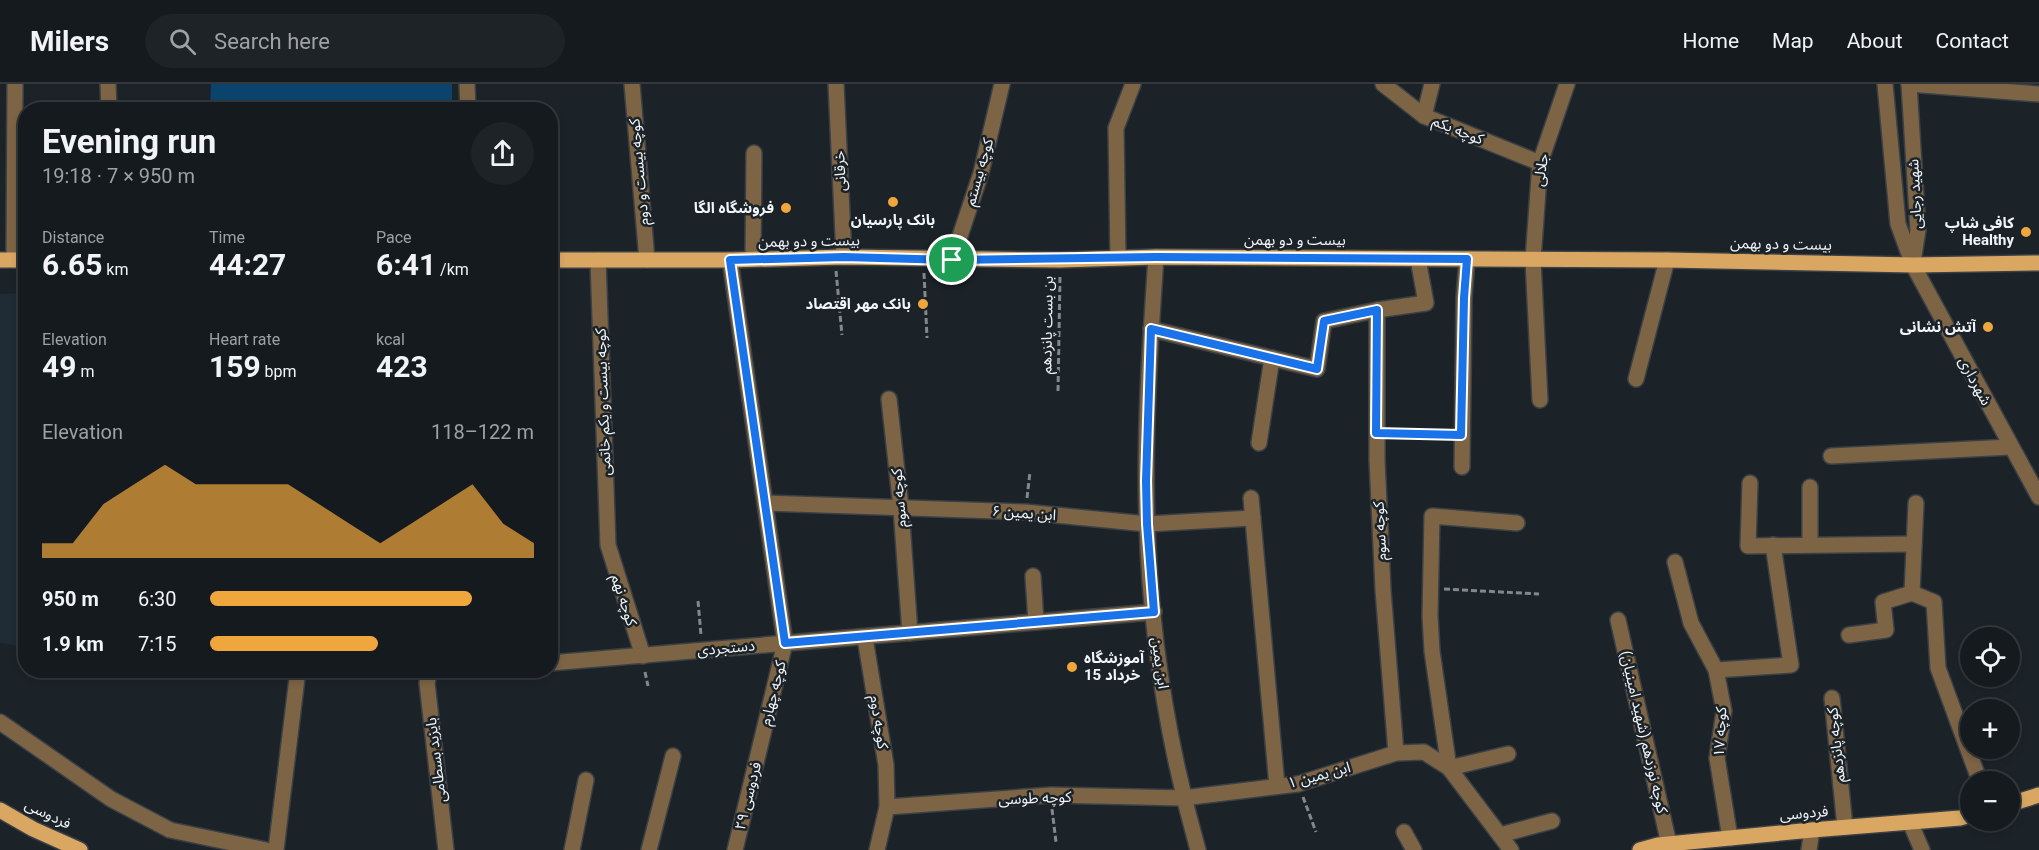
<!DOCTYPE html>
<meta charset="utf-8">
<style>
:root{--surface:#151a1e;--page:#1e2327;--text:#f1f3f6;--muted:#9da1a4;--line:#34383c;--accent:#efa73d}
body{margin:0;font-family:Roboto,"Noto Sans Arabic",sans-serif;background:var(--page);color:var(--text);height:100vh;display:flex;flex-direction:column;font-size:22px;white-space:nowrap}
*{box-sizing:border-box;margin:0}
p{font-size:20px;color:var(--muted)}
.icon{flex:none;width:33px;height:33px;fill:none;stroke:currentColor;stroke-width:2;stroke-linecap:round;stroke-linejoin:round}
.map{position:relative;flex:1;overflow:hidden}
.panel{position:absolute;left:18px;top:18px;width:540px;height:576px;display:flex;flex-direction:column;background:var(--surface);border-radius:24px;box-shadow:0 3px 9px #0003,0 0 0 2px var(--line)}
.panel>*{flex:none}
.buttons{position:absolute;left:1960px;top:543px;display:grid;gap:12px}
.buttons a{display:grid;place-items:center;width:60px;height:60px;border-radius:50%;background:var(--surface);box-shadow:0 3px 9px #0003,0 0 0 2px var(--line);font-size:30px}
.pin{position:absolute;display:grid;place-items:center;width:51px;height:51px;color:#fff;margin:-26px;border:3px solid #fff;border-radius:50%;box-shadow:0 2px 6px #0007}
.round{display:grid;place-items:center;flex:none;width:63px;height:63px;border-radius:32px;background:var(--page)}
.summary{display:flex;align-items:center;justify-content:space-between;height:102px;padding:0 24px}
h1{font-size:33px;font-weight:700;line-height:45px}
.figures{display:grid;grid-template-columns:repeat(3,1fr);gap:9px;height:102px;padding:6px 24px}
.figures div{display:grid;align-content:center}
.figures b{font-size:30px;font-weight:700}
.figures small{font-size:16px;font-weight:400}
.figures p{font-size:16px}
.chart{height:168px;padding:12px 24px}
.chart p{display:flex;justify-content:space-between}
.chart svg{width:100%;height:108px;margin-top:6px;fill:var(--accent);opacity:.7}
ul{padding:0 24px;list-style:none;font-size:20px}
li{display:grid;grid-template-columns:96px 72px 1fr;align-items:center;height:45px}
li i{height:15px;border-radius:8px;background:var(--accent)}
header{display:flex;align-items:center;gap:36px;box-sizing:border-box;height:84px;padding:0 30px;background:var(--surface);border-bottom:2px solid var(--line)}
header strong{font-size:28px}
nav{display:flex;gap:33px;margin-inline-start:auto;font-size:21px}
.search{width:420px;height:54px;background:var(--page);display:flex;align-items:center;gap:15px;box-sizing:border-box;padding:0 21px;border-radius:33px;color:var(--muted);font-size:22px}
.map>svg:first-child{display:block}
.built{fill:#1f2b35}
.green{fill:#0a446c}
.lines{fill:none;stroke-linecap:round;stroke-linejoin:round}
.minor-casing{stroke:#3a4045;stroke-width:18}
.major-casing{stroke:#3a4045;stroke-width:18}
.path{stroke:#82888d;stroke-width:3;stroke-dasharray:6 3;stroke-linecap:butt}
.minor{stroke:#7d6445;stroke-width:15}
.major{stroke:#daa762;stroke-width:15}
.route-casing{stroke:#fff;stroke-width:12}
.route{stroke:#1a73e8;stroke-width:8}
.poi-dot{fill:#efa73d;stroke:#1c2328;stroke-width:2}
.labels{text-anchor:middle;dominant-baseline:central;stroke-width:5;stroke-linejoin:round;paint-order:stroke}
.street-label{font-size:15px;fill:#f0f5f9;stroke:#1c2328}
.poi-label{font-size:15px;font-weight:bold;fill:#f0f5f9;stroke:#1c2328;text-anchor:end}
</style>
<header>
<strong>Milers</strong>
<div class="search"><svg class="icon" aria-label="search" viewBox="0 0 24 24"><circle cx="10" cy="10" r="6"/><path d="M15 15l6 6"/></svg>Search here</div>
<nav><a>Home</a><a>Map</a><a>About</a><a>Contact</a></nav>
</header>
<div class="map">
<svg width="2039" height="766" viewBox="0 0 2039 766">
<rect width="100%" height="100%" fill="#1c2328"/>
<path class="built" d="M25 209H26L25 563 0 559V210Z"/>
<path class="green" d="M211 0H452V25H210Z"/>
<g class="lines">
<g class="minor-casing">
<g id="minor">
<path d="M108 0 109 26"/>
<path d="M467 0 468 26"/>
<path d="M632 0 647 176"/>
<path d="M836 0 844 173"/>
<path d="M1383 0 1424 32 1540 79"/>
<path d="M1885 0 1898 140 1913 181 2039 413"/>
<path d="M1909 0 1918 146 1913 178"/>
<path d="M1909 0 2039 10"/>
<path d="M1424 32 1432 0"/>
<path d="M1156 173C1150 261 1144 350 1147 438 1150 548 1168 660 1198 766"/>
<path d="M1118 174 1116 44 1133 0"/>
<path d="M753 175 754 69"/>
<path d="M14 176 15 0"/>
<path d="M598 176 608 461 643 572"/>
<path d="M730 176 785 559 735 766"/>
<path d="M952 176 981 89 1002 0"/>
<path d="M1377 226V376L1383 506 1396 669"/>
<path d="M1151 245 1317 285 1324 237 1377 226 1426 219 1418 175"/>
<path d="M1636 295 1667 176"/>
<path d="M889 315 901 424 910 549"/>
<path d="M1540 316 1533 176 1540 79 1567 0"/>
<path d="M1259 359 1272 274"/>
<path d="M1831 372 2011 363"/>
<path d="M1462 383 1464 214 1467 175"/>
<path d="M1750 399 1748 462 1914 460"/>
<path d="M1810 403V461"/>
<path d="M1251 414 1277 702"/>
<path d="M765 419 1025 428 1147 440 1253 434"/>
<path d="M1675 478 1691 539 1716 586 1724 627 1717 674 1730 754"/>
<path d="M1033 492 1036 538"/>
<path d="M1912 509 1916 419"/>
<path d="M1618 536 1669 760"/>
<path d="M1849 551 1886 546 1883 518 1912 509 1934 518 1938 584 1980 698"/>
<path d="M865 554 886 681 887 723 877 766"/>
<path d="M550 579 1154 528"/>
<path d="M430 586 427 599 446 766"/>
<path d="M1716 586 1791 581 1773 461"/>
<path d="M1832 614 1845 743"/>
<path d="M0 638 111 715 170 746 266 766"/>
<path d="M1449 684 1432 567 1430 532 1432 432 1517 439"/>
<path d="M1449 684 1508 670"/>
<path d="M887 723 1051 711 1183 714 1298 700 1396 669 1424 668 1449 684 1511 766"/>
<path d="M1910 738 1922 766"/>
<path d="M1404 748 1414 766"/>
<path d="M1500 751 1552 737"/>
<path d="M276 766 298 586"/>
<path d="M572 766 586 696"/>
<path d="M649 766 673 672"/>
<path d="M1809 766 1812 746"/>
</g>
</g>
<g class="major-casing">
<g id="major">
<path d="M0 176H26"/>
<path d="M550 176H730L844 173 1060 176 1156 173 1667 176 1913 181 2039 179"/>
<path d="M2010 720 2039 711"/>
<path d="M0 726 33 745 80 766"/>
<path d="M1640 766 1658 761 1812 746 1960 734 1971 731"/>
</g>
</g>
<g class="path">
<path d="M836 187 842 251"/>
<path d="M924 189 927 254"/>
<path d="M1058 307 1060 193"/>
<path d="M1393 349 1446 351"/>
<path d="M1027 414 1030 388"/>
<path d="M1444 505 1539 510"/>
<path d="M698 517 701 551"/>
<path d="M645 588 648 602"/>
<path d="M1303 713 1316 748"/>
<path d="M1052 725 1056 758"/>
</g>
<use href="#minor" class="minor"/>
<use href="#major" class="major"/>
</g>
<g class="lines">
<g class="route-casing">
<path id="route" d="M844 173 952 176 1156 173 1467 175 1464 214 1461 351 1376 349 1377 226 1324 237 1317 285 1151 245 1146 397 1147 440 1154 528 785 559 730 176Z"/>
</g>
<use href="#route" class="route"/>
</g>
<g class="poi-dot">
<circle cx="893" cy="118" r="6"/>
<circle cx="786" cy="124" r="6"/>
<circle cx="2026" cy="148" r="6"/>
<circle cx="923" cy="220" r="6"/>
<circle cx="1988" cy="243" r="6"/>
<circle cx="1072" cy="583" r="6"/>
</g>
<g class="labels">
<g class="street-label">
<text transform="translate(1458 46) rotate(22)">کوچه یکم</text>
<text transform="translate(1541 86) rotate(-81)">جلالی</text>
<text transform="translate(840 87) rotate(-93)">خرقانی</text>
<text transform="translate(639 88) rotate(-95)">کوچه بیست و دوم</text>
<text transform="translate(979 88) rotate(-74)">کوچه بیستم</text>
<text transform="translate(1915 110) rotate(-93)">شهید رجایی</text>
<text x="1295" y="156">بیست و دو بهمن</text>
<text transform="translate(809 157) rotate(-1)">بیست و دو بهمن</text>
<text transform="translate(1781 160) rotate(1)">بیست و دو بهمن</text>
<text transform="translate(1047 241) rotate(-89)">بن بست پانزدهم</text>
<text transform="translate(1975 297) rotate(62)">شهرداری</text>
<text transform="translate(603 318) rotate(-92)">کوچه بیست و یکم خاتمی</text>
<text transform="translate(899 414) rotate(-95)">کوچه سوم</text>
<text transform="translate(1024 429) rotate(4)">ابن یمین ۶</text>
<text transform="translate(1380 447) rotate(-93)">کوچه سوم</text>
<text transform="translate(624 516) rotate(72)">کوچه نهم</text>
<text transform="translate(726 564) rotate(-5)">دستجردی</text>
<text transform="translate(1160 579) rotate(82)">ابن یمین</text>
<text transform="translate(773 609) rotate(-76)">کوچه چهارم</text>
<text transform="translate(879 638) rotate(81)">کوچه دوم</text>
<text transform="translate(1644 648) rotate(77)">کوچه نوزدهم (شهید امینیان)</text>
<text transform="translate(1720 648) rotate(-87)">۱۷ کوچه</text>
<text transform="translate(1836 661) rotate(-96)">کوچه پانزدهم</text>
<text transform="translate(436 676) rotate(-97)">بایزید بسطامی</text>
<text transform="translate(1319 691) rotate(-15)">ابن یمین ۱</text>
<text transform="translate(748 712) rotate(-76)">فردوسی ۲۹</text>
<text transform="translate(1035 714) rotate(-2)">کوچه طوسی</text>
<text transform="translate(1804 729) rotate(-5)">فردوسی</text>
<text transform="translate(48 730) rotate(26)">فردوسی</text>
</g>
<g class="poi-label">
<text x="774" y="124">فروشگاه الگا</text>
<text x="893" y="136" text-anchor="middle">بانک پارسیان</text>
<text x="2014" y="139">کافی شاپ<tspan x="2014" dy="17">Healthy</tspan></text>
<text x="911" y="220">بانک مهر اقتصاد</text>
<text x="1976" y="243">آتش نشانی</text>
<text x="1084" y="574" text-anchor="start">آموزشگاه<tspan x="1084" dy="17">15 خرداد</tspan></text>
</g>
</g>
</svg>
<div class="buttons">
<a><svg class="icon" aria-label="locate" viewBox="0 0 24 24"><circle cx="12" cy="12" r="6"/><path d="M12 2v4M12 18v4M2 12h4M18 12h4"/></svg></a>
<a>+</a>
<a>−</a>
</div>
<div class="pin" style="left:952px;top:176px;background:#1e9e55"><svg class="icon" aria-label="arrive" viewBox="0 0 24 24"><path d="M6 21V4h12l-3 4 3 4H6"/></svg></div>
<section class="panel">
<div class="summary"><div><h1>Evening run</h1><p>19:18 · 7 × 950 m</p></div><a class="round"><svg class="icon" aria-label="share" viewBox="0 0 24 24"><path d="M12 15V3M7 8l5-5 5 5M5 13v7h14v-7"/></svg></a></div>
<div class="figures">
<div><p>Distance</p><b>6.65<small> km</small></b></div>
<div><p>Time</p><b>44:27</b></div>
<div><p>Pace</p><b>6:41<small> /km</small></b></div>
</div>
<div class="figures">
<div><p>Elevation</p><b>49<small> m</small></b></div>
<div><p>Heart rate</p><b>159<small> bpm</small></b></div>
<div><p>kcal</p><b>423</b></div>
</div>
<div class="chart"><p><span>Elevation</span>118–122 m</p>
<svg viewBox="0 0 160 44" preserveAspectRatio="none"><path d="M0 44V38L10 38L20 22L30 14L40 6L50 14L60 14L70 14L80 14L90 22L100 30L110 38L120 30L130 22L140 14L150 30L160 38V44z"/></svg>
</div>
<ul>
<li><b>950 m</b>6:30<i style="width:81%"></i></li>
<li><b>1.9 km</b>7:15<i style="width:52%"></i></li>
</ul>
</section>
</div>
